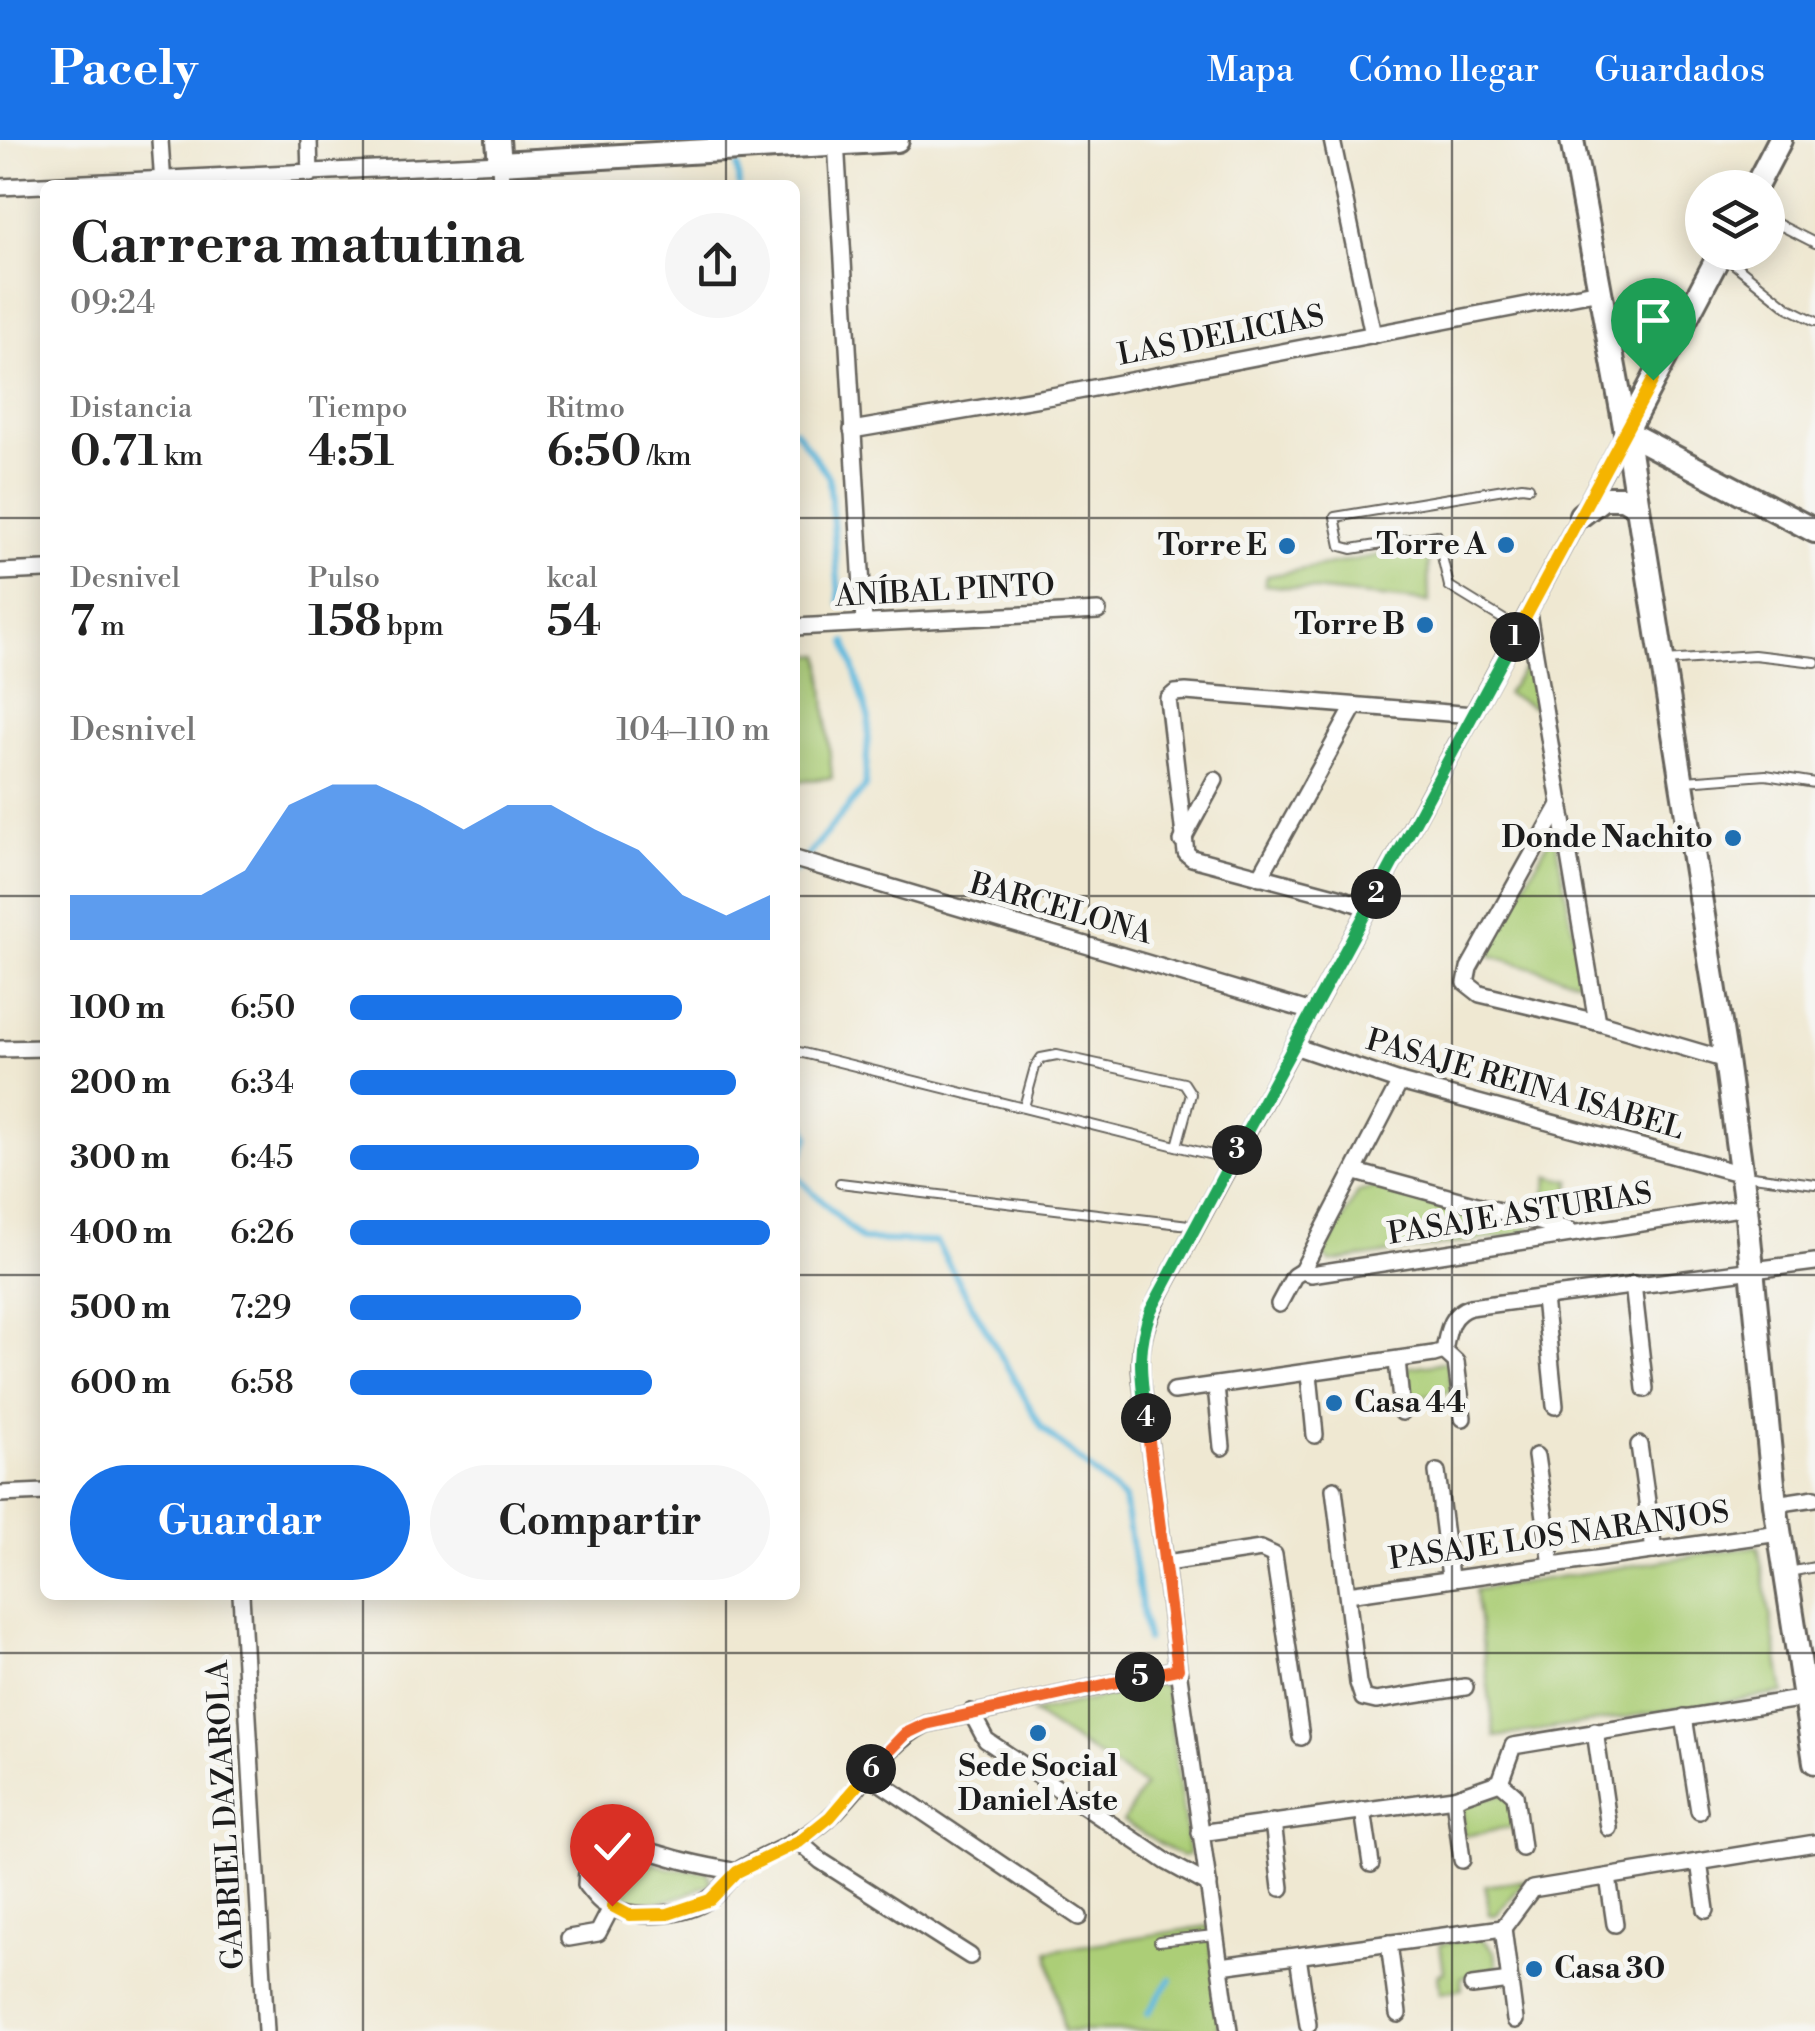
<!DOCTYPE html>
<html lang="es">
<meta charset="utf-8">
<style>
:root{--surface:#fff;--page:#f6f6f6;--text:#222;--muted:#767676;--accent:#1a73e8}
body{margin:0;font-family:"Libre Bodoni",serif;background:var(--page);color:var(--text);height:100vh;display:flex;flex-direction:column;font-size:38px;white-space:nowrap}
*{box-sizing:border-box;margin:0}
p{font-size:32px;color:var(--muted)}
.icon{flex:none;width:55px;height:55px;fill:none;stroke:currentColor;stroke-width:2;stroke-linecap:round;stroke-linejoin:round}
.map{position:relative;flex:1;overflow:hidden}
.panel{position:absolute;left:40px;top:40px;width:760px;height:1420px;display:flex;flex-direction:column;background:var(--surface);border-radius:15px;box-shadow:0 5px 25px #0003}
.panel>*{flex:none}
.tools{position:absolute;left:1685px;top:30px;display:grid;gap:20px}
.tools a{display:grid;place-items:center;width:100px;height:100px;border-radius:50%;background:var(--surface);box-shadow:0 5px 25px #0003;font-size:50px}
.pin{position:absolute;display:grid;place-items:center;width:85px;height:85px;color:#fff;margin:-102px -42px;border-radius:50% 50% 50% 0;rotate:-45deg;box-shadow:0 0 10px #0007}
.pin .icon{rotate:45deg}
.km{position:absolute;width:50px;height:50px;margin:-25px;border-radius:50%;background:#222;color:#fff;font-size:28px;line-height:50px;text-align:center}
.round{display:grid;place-items:center;flex:none;width:105px;height:105px;border-radius:52px;background:var(--page)}
.summary{display:flex;align-items:center;justify-content:space-between;height:170px;padding:0 30px}
h1{font-size:55px;font-weight:700;line-height:75px}
.metrics{display:grid;grid-template-columns:repeat(3,1fr);gap:15px;height:170px;padding:10px 30px}
.metrics div{display:grid;align-content:center}
.metrics b{font-size:42px;font-weight:700}
.metrics small{font-size:28px;font-weight:400}
.metrics p{font-size:28px}
.chart{height:280px;padding:20px 30px}
.chart p{display:flex;justify-content:space-between}
.chart svg{width:100%;height:180px;margin-top:10px;fill:var(--accent);opacity:.7}
.button{display:flex;gap:20px;margin-top:auto;padding:20px 30px}
.button a{flex:1;height:115px;border-radius:60px;background:var(--accent);color:#fff;font-size:40px;font-weight:700;line-height:115px;text-align:center}
.button a+a{background:var(--page);color:var(--text)}
ul{padding:0 30px;list-style:none;font-size:32px}
li{display:grid;grid-template-columns:160px 120px 1fr;align-items:center;height:75px}
li i{height:25px;border-radius:12px;background:var(--accent)}
header{display:flex;align-items:center;gap:60px;box-sizing:border-box;height:140px;padding:0 50px;background:var(--accent);color:#fff}
header strong{font-size:48px}
nav{display:flex;gap:55px;margin-inline-start:auto;font-size:35px}
.map>svg:first-child{display:block}
.green{fill:#acce77;stroke:#64754a;stroke-width:2.5}
.lines{fill:none;stroke-linecap:round;stroke-linejoin:round}
.stream{stroke:#60b9dd;stroke-width:6}
.lane-casing{stroke:#66635c;stroke-width:12}
.street-casing{stroke:#66635c;stroke-width:20}
.secondary-casing{stroke:#66635c;stroke-width:28}
.lane{stroke:#fff;stroke-width:8}
.street{stroke:#fff;stroke-width:15}
.secondary{stroke:#fff;stroke-width:22}
.split-1-casing{stroke:#fff;stroke-width:20}
.split-2-casing{stroke:#fff;stroke-width:20}
.split-3-casing{stroke:#fff;stroke-width:20}
.split-4-casing{stroke:#fff;stroke-width:20}
.split-5-casing{stroke:#fff;stroke-width:20}
.split-6-casing{stroke:#fff;stroke-width:20}
.split-7-casing{stroke:#fff;stroke-width:20}
.split-1{stroke:#f5b400;stroke-width:12}
.split-2{stroke:#22a559;stroke-width:12}
.split-3{stroke:#22a559;stroke-width:12}
.split-4{stroke:#22a559;stroke-width:12}
.split-5{stroke:#f0652b;stroke-width:12}
.split-6{stroke:#f0652b;stroke-width:12}
.split-7{stroke:#f5b400;stroke-width:12}
.grid{fill:none;stroke:#1c1c1c;stroke-width:2.5;stroke-opacity:0.55}
.poi-dot{fill:#1f6fb2;stroke:#f6f6f2;stroke-width:4}
.labels{text-anchor:middle;dominant-baseline:central;stroke-width:10;stroke-linejoin:round;paint-order:stroke}
.street-label{font-size:30px;fill:#1c1c1c;stroke:#f6f6f2}
.poi-label{font-size:30px;font-weight:bold;fill:#1c1c1c;stroke:#f6f6f2;text-anchor:end}
</style>
<header>
<strong>Pacely</strong>
<nav><a>Mapa</a><a>Cómo llegar</a><a>Guardados</a></nav>
</header>
<div class="map">
<svg width="1815" height="1891" viewBox="0 0 1815 1891">
<rect width="100%" height="100%" fill="#f6f6f2"/>
<filter id="ink" filterUnits="userSpaceOnUse"><feTurbulence type="fractalNoise" baseFrequency=".01" numOctaves="2"/><feDisplacementMap in="SourceGraphic" scale="20" xChannelSelector="R" yChannelSelector="G"/><feConvolveMatrix kernelMatrix="1 2 1 2 8 2 1 2 1" color-interpolation-filters="sRGB"/></filter>
<filter id="wash" filterUnits="userSpaceOnUse"><feTurbulence type="fractalNoise" baseFrequency=".0048" numOctaves="4" result="noise"/><feDisplacementMap in="SourceGraphic" scale="40" xChannelSelector="R" yChannelSelector="G"/><feGaussianBlur stdDeviation="2.25" result="paint"/><feColorMatrix in="noise" values="0 0 0 0 0 0 0 0 0 0 0 0 0 0 0 0 0 1.4 0 .05"/><feComposite in="paint" operator="in"/></filter>
<g filter="url(#wash)">
<rect width="100%" height="100%" fill="#efe8d2"/>
<g class="green">
<path d="M1428 406 1429 462 1265 445 1267 436Z"/>
<path d="M821 515 832 638 795 641V517Z"/>
<path d="M1531 518 1536 568 1506 554Z"/>
<path d="M1554 691 1583 843 1486 814Z"/>
<path d="M1549 1036 1571 1041 1563 1077 1541 1072Z"/>
<path d="M1375 1047 1535 1089V1092L1330 1122 1324 1115 1358 1052Z"/>
<path d="M1448 1222 1451 1252 1408 1259 1404 1228Z"/>
<path d="M1758 1406 1784 1553 1495 1597 1475 1450Z"/>
<path d="M1161 1544 1166 1549 1189 1715 1182 1717 1123 1681 1144 1646 1032 1573Z"/>
<path d="M1503 1654 1511 1660 1514 1687 1464 1696 1462 1663Z"/>
<path d="M634 1716 667 1728 708 1732 711 1743C678 1759 643 1774 610 1752L609 1731Z"/>
<path d="M1526 1740 1496 1775H1489L1485 1746Z"/>
<path d="M1209 1786 1220 1881 1216 1891H1064L1048 1811Z"/>
<path d="M1481 1798 1495 1812 1498 1834 1461 1837 1462 1849 1440 1853 1438 1834 1444 1832 1440 1804Z"/>
</g>
<g class="lines">
<g class="stream">
<path d="M737 27 739 45"/>
<path d="M795 290 829 337 840 464"/>
<path d="M795 731 865 647 869 579 846 502"/>
<path d="M795 962 809 996 795 1031"/>
<path d="M795 1035 862 1100 936 1102 1042 1288 1124 1359 1147 1500"/>
<path d="M1147 1874 1171 1839"/>
</g>
</g>
</g>
<g filter="url(#ink)">
<g class="lines">
<g class="lane-casing">
<g id="lane">
<path d="M1768 79 1815 103"/>
<path d="M1724 116 1789 168 1815 181"/>
<path d="M1519 489 1449 446 1437 395 1352 409 1341 406 1335 377 1522 346 1529 347"/>
<path d="M1665 521 1754 515 1815 522"/>
<path d="M1685 641 1766 635 1815 643"/>
<path d="M795 911 1232 1020"/>
<path d="M1024 967 1035 927 1041 918 1057 915 1184 943 1191 954 1177 1006"/>
<path d="M1745 1035 1815 1044"/>
<path d="M840 1043 1197 1086"/>
<path d="M1789 1432 1815 1427"/>
<path d="M1159 1801 1214 1795"/>
</g>
</g>
<g class="street-casing">
<g id="street">
<path d="M160 0 163 45"/>
<path d="M309 0 310 34"/>
<path d="M836 0 864 482"/>
<path d="M1332 0 1373 195"/>
<path d="M0 47 500 23 501 45"/>
<path d="M852 290 1052 256 1600 151"/>
<path d="M0 432 45 430"/>
<path d="M1528 473 1597 882"/>
<path d="M795 487 1098 471"/>
<path d="M1561 663 1469 828 1466 843 1480 854 1597 882 1726 920"/>
<path d="M1182 701 1215 640"/>
<path d="M795 719 1312 872"/>
<path d="M1260 737 1354 567"/>
<path d="M1368 768 1338 757 1192 718 1186 713 1168 559 1175 553 1186 552 1473 575"/>
<path d="M1294 906 1400 942 1742 1034"/>
<path d="M0 909 45 908"/>
<path d="M1356 1032 1569 1090"/>
<path d="M1302 1131 1311 1134 1746 1067"/>
<path d="M1633 1144 1645 1249"/>
<path d="M1544 1158 1555 1266"/>
<path d="M1279 1164 1294 1136 1302 1131 1400 942"/>
<path d="M1444 1211 1456 1222 1463 1278"/>
<path d="M1397 1220 1402 1272"/>
<path d="M1309 1234 1315 1295"/>
<path d="M1216 1246 1222 1307"/>
<path d="M1174 1251 1434 1214 1444 1211C1448 1191 1449 1174 1470 1167L1815 1122"/>
<path d="M1639 1305 1654 1411"/>
<path d="M1536 1316 1552 1425"/>
<path d="M1437 1332 1450 1437"/>
<path d="M1334 1349 1358 1543 1363 1558 1376 1561 1465 1547"/>
<path d="M0 1354 45 1352"/>
<path d="M1775 1364 1815 1358"/>
<path d="M1166 1423 1261 1409 1274 1415 1301 1597"/>
<path d="M1348 1454 1779 1393"/>
<path d="M241 1455 266 1891"/>
<path d="M971 1572 986 1600 1167 1722 1209 1745"/>
<path d="M1684 1577 1699 1671"/>
<path d="M1595 1591 1609 1688"/>
<path d="M867 1634 1079 1777"/>
<path d="M1500 1642 1515 1655 1522 1708"/>
<path d="M1454 1658 1462 1720"/>
<path d="M1363 1670 1371 1724"/>
<path d="M1273 1682 1281 1748"/>
<path d="M1200 1693 1454 1658 1500 1642 1513 1606 1805 1558"/>
<path d="M799 1702 821 1721 970 1816"/>
<path d="M1699 1722 1706 1770"/>
<path d="M737 1732C718 1728 699 1725 681 1720 647 1711 586 1685 586 1745 590 1750 596 1758 601 1762 629 1781 685 1778 712 1757 722 1750 729 1737 739 1730 771 1711 805 1702 832 1675 865 1643 884 1606 926 1584L1178 1529"/>
<path d="M1608 1737 1615 1784"/>
<path d="M1503 1788 1515 1880"/>
<path d="M569 1798 598 1793 612 1766"/>
<path d="M1389 1803 1398 1874"/>
<path d="M1298 1816 1308 1885"/>
<path d="M1221 1826 1503 1788 1532 1749 1815 1703"/>
<path d="M1472 1846 1510 1841"/>
<path d="M1229 1891 1178 1529 1141 1237C1138 1203 1147 1178 1163 1148L1625 293"/>
</g>
</g>
<g class="secondary-casing">
<g id="secondary">
<path d="M498 0 500 23 897 0"/>
<path d="M1572 0 1626 292 1726 920 1746 1067 1775 1364 1815 1622"/>
<path d="M1755 48 1780 0"/>
<path d="M1626 292 1815 391"/>
<path d="M1626 292 1721 112"/>
<path d="M1581 375 1603 358H1623L1638 367"/>
</g>
</g>
<use href="#lane" class="lane"/>
<use href="#street" class="street"/>
<use href="#secondary" class="secondary"/>
</g>
</g>
<g class="lines" filter="url(#ink)">
<g class="split-1-casing">
<path id="split-1" d="M1515 497 1653 240"/>
</g>
<g class="split-2-casing">
<path id="split-2" d="M1376 754 1515 497"/>
</g>
<g class="split-3-casing">
<path id="split-3" d="M1237 1010 1376 754"/>
</g>
<g class="split-4-casing">
<path id="split-4" d="M1146 1278C1141 1236 1136 1210 1151 1170L1237 1010"/>
</g>
<g class="split-5-casing">
<path id="split-5" d="M1140 1537 1178 1529 1146 1278"/>
</g>
<g class="split-6-casing">
<path id="split-6" d="M871 1629 905 1594 926 1584 1140 1537"/>
</g>
<g class="split-7-casing">
<path id="split-7" d="M612 1766 629 1775 668 1774 710 1760 737 1732 799 1702 830 1677 871 1629"/>
</g>
<use href="#split-1" class="split-1"/>
<use href="#split-2" class="split-2"/>
<use href="#split-3" class="split-3"/>
<use href="#split-4" class="split-4"/>
<use href="#split-5" class="split-5"/>
<use href="#split-6" class="split-6"/>
<use href="#split-7" class="split-7"/>
</g>
<path class="grid" d="M363 0V45M726 0V45M1089 0V1891M1452 0V1891M0 378H45M795 378H1815M0 756H45M795 756H1815M0 1135H45M795 1135H1815M363 1455V1891M726 1455V1891M0 1513H1815"/>
<g class="poi-dot">
<circle cx="1506" cy="405" r="10"/>
<circle cx="1287" cy="406" r="10"/>
<circle cx="1425" cy="485" r="10"/>
<circle cx="1733" cy="698" r="10"/>
<circle cx="1334" cy="1263" r="10"/>
<circle cx="1038" cy="1593" r="10"/>
<circle cx="1534" cy="1829" r="10"/>
</g>
<g class="labels">
<g class="street-label">
<text transform="translate(1221 196) rotate(-11)">LAS DELICIAS</text>
<text transform="translate(945 451) rotate(-3)">ANÍBAL PINTO</text>
<text transform="translate(1061 769) rotate(16)">BARCELONA</text>
<text transform="translate(1525 945) rotate(16)">PASAJE REINA ISABEL</text>
<text transform="translate(1520 1074) rotate(-9)">PASAJE ASTURIAS</text>
<text transform="translate(1559 1396) rotate(-8)">PASAJE LOS NARANJOS</text>
<text transform="translate(226 1675) rotate(-93)">GABRIEL DAZAROLA</text>
</g>
<g class="poi-label">
<text x="1486" y="405">Torre A</text>
<text x="1267" y="406">Torre E</text>
<text x="1405" y="485">Torre B</text>
<text x="1713" y="698">Donde Nachito</text>
<text x="1354" y="1263" text-anchor="start">Casa 44</text>
<text x="1038" y="1627" text-anchor="middle">Sede Social<tspan x="1038" dy="34">Daniel Aste</tspan></text>
<text x="1554" y="1829" text-anchor="start">Casa 30</text>
</g>
</g>
</svg>
<div class="tools">
<a><svg class="icon" aria-label="layers" viewBox="0 0 24 24"><path d="M12 4l9 5-9 5-9-5zM3 14l9 5 9-5"/></svg></a>
</div>
<div class="pin" style="left:1653px;top:240px;background:#1e9e55"><svg class="icon" aria-label="arrive" viewBox="0 0 24 24"><path d="M6 21V4h12l-3 4 3 4H6"/></svg></div>
<div class="pin" style="left:612px;top:1766px;background:#d93025"><svg class="icon" aria-label="check" viewBox="0 0 24 24"><path d="M5 12l5 5 9-10"/></svg></div>
<b class="km" style="left:1515px;top:497px">1</b>
<b class="km" style="left:1376px;top:754px">2</b>
<b class="km" style="left:1237px;top:1010px">3</b>
<b class="km" style="left:1146px;top:1278px">4</b>
<b class="km" style="left:1140px;top:1537px">5</b>
<b class="km" style="left:871px;top:1629px">6</b>
<section class="panel">
<div class="summary"><div><h1>Carrera matutina</h1><p>09:24</p></div><a class="round"><svg class="icon" aria-label="share" viewBox="0 0 24 24"><path d="M12 15V3M7 8l5-5 5 5M5 13v7h14v-7"/></svg></a></div>
<div class="metrics">
<div><p>Distancia</p><b>0.71<small> km</small></b></div>
<div><p>Tiempo</p><b>4:51</b></div>
<div><p>Ritmo</p><b>6:50<small> /km</small></b></div>
</div>
<div class="metrics">
<div><p>Desnivel</p><b>7<small> m</small></b></div>
<div><p>Pulso</p><b>158<small> bpm</small></b></div>
<div><p>kcal</p><b>54</b></div>
</div>
<div class="chart"><p><span>Desnivel</span>104–110 m</p>
<svg viewBox="0 0 160 44" preserveAspectRatio="none"><path d="M0 44V33L10 33L20 33L30 33L40 27L50 11L60 6L70 6L80 11L90 17L100 11L110 11L120 17L130 22L140 33L150 38L160 33V44z"/></svg>
</div>
<ul>
<li><b>100 m</b>6:50<i style="width:79%"></i></li>
<li><b>200 m</b>6:34<i style="width:92%"></i></li>
<li><b>300 m</b>6:45<i style="width:83%"></i></li>
<li><b>400 m</b>6:26<i style="width:100%"></i></li>
<li><b>500 m</b>7:29<i style="width:55%"></i></li>
<li><b>600 m</b>6:58<i style="width:72%"></i></li>
</ul>
<div class="button"><a>Guardar</a><a>Compartir</a></div>
</section>
</div>
